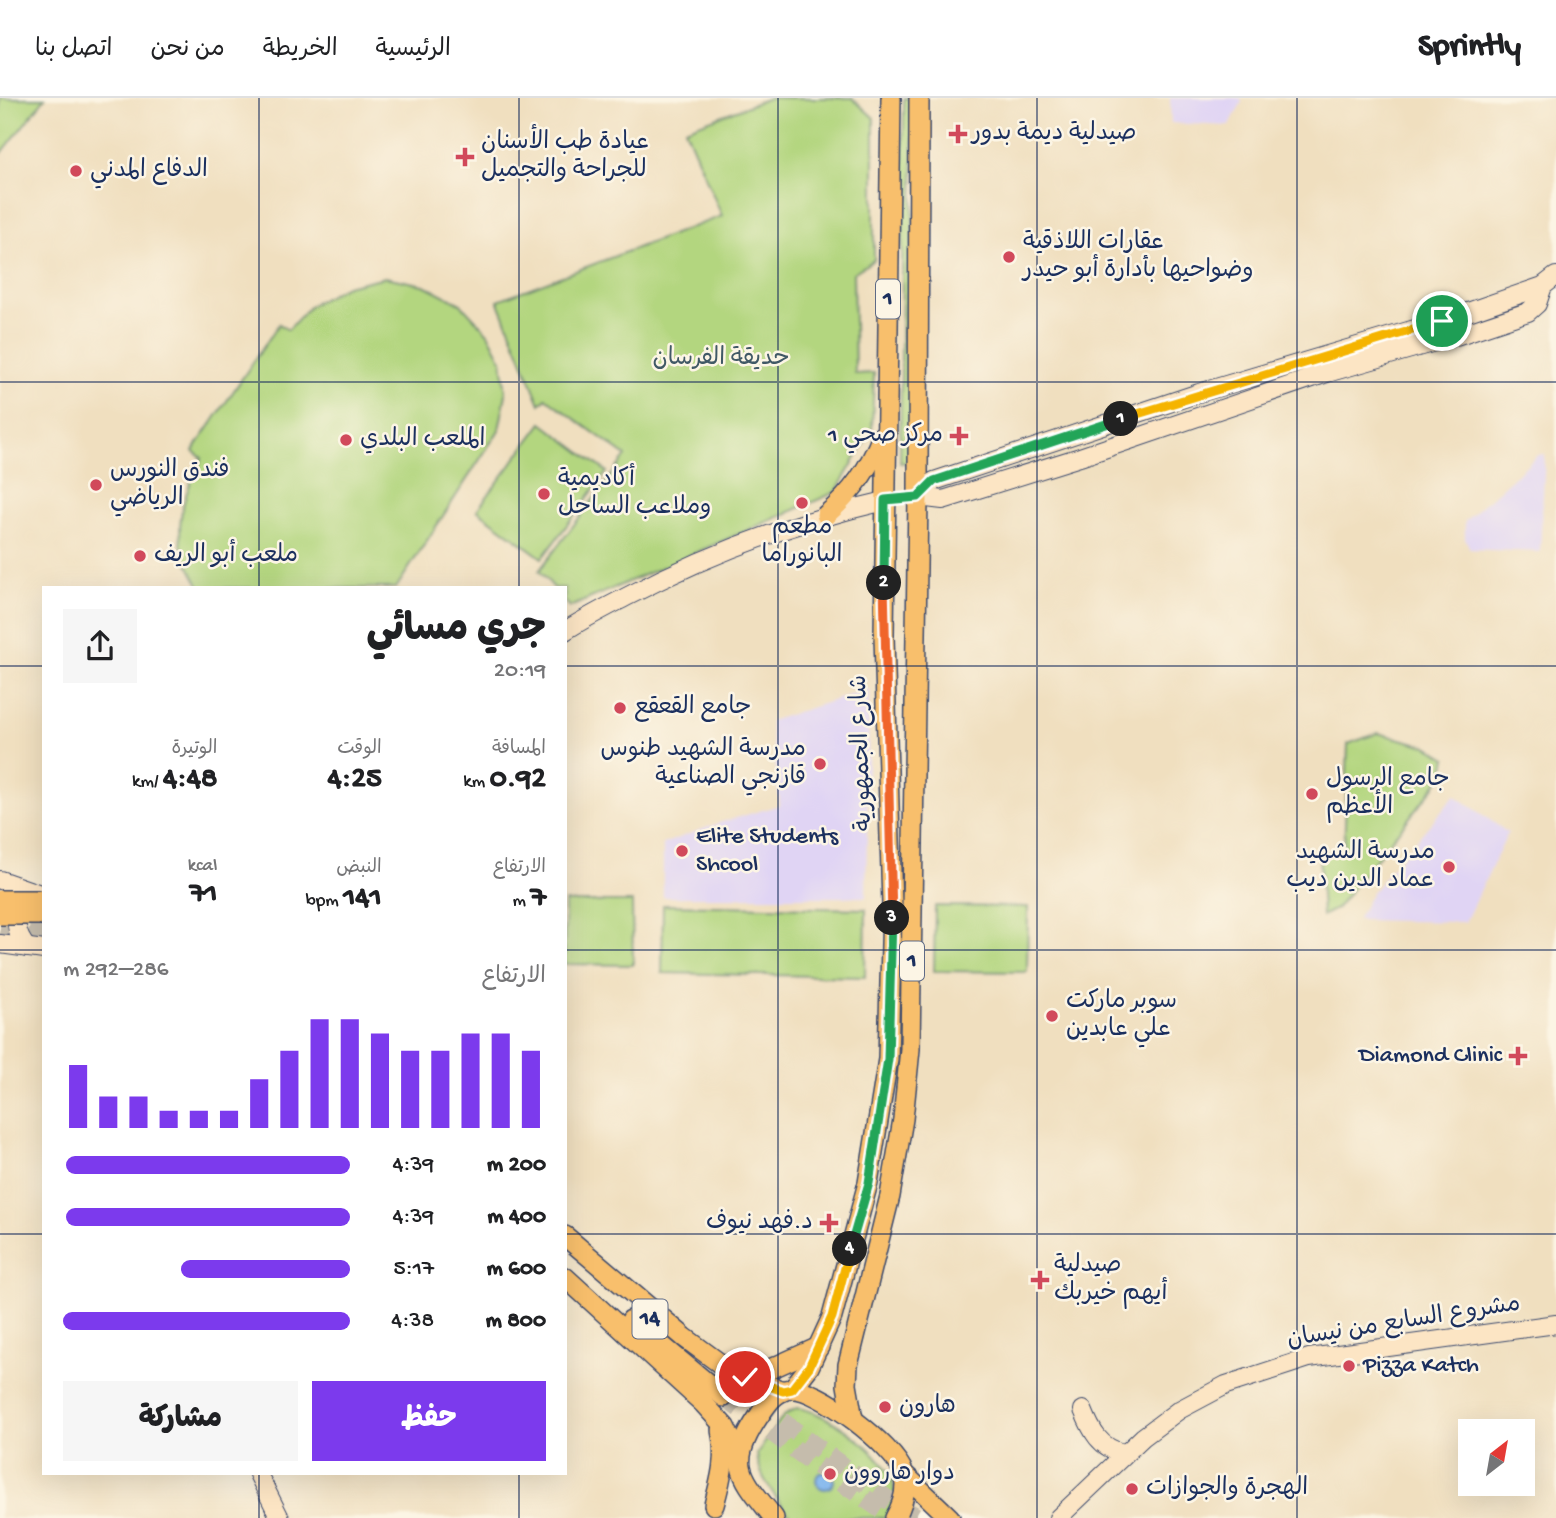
<!DOCTYPE html>
<html lang="ar">
<meta charset="utf-8">
<style>
:root{--surface:#fff;--page:#f6f6f6;--text:#202124;--muted:#757577;--line:#e0e0e0;--accent:#7c3aed}
body{margin:0;font-family:"Gochi Hand","Playpen Sans Arabic",sans-serif;background:var(--page);color:var(--text);direction:rtl;height:100vh;display:flex;flex-direction:column;font-size:26px;white-space:nowrap}
*{box-sizing:border-box;margin:0}
p{font-size:23px;color:var(--muted)}
.icon{flex:none;width:38px;height:38px;fill:none;stroke:currentColor;stroke-width:2;stroke-linecap:round;stroke-linejoin:round}
.map{position:relative;flex:1;overflow:hidden;direction:ltr}
.drawer{position:absolute;left:42px;top:488px;width:525px;height:889px;display:flex;flex-direction:column;background:var(--surface);border-radius:0px;box-shadow:0 7px 28px #0002;direction:rtl}
.drawer>*{flex:none}
.needle{width:46px;rotate:31deg}
.controls{position:absolute;left:1458px;top:1321px;display:grid;gap:14px}
.controls a{display:grid;place-items:center;width:77px;height:77px;border-radius:0px;background:var(--surface);box-shadow:0 7px 28px #0002;font-size:35px}
.pin{position:absolute;display:grid;place-items:center;width:60px;height:60px;color:#fff;margin:-30px;border:4px solid #fff;border-radius:50%;box-shadow:0 2px 7px #0007}
.km{position:absolute;width:35px;height:35px;margin:-18px;border-radius:50%;background:#222;color:#fff;font-size:19px;line-height:35px;text-align:center}
.round{display:grid;place-items:center;flex:none;width:74px;height:74px;border-radius:0px;background:var(--page)}
.overview{display:flex;align-items:center;justify-content:space-between;height:119px;padding:0 21px}
h1{font-size:38px;font-weight:800;line-height:52px}
.stats{display:grid;grid-template-columns:repeat(3,1fr);gap:10px;height:119px;padding:7px 21px}
.stats div{display:grid;align-content:center}
.stats b{font-size:30px;font-weight:800}
.stats small{font-size:19px;font-weight:400}
.stats p{font-size:19px}
.chart{height:196px;padding:14px 21px}
.chart p{display:flex;justify-content:space-between}
.chart svg{width:100%;height:126px;margin-top:7px;stroke:var(--accent);stroke-width:6}
.primary-button{display:flex;gap:14px;margin-top:auto;padding:14px 21px}
.primary-button a{flex:1;height:80px;border-radius:0px;background:var(--accent);color:#fff;font-size:28px;font-weight:800;line-height:80px;text-align:center}
.primary-button a+a{background:var(--page);color:var(--text)}
ul{padding:0 21px;list-style:none;font-size:23px}
li{display:grid;grid-template-columns:112px 84px 1fr;align-items:center;height:52px}
li i{height:18px;border-radius:9px;background:var(--accent)}
header{display:flex;align-items:center;gap:42px;box-sizing:border-box;height:98px;padding:0 35px;background:var(--surface);border-bottom:2px solid var(--line)}
header strong{font-size:33px}
nav{display:flex;gap:38px;margin-inline-start:auto;font-size:24px}
.map>svg:first-child{display:block}
.built{fill:#e0d4f4}
.green{fill:#b3d67f;stroke:#67826e;stroke-width:2}
.water{fill:#7fb5ee;stroke:#4d72a6;stroke-width:2}
.lines{fill:none;stroke-linecap:round;stroke-linejoin:round}
.primary-tunnel{stroke:#c5bcac;stroke-width:19;stroke-dasharray:19 10;stroke-linecap:butt}
.secondary-casing{stroke:#3b496d;stroke-width:20}
.primary-casing{stroke:#3b496d;stroke-width:22}
.secondary{stroke:#fce5c4;stroke-width:18}
.primary{stroke:#f8bf6c;stroke-width:19}
.primary-bridge-casing{stroke:#3b496d;stroke-width:22;stroke-linecap:butt}
.primary-bridge{stroke:#f8bf6c;stroke-width:19}
.split-1-casing{stroke:#fff;stroke-width:14}
.split-2-casing{stroke:#fff;stroke-width:14}
.split-3-casing{stroke:#fff;stroke-width:14}
.split-4-casing{stroke:#fff;stroke-width:14}
.split-5-casing{stroke:#fff;stroke-width:14}
.split-1{stroke:#f5b400;stroke-width:9}
.split-2{stroke:#22a559;stroke-width:9}
.split-3{stroke:#f0652b;stroke-width:9}
.split-4{stroke:#22a559;stroke-width:9}
.split-5{stroke:#f5b400;stroke-width:9}
.grid{fill:none;stroke:#1b2f5e;stroke-width:2;stroke-opacity:0.55}
.poi-dot{fill:#d1495b;stroke:#fcf5e5;stroke-width:2.5}
.labels{text-anchor:middle;dominant-baseline:central;stroke-width:5;stroke-linejoin:round;paint-order:stroke}
.shield{fill:#fcf5e5;stroke:#5e6a86;stroke-width:2}
.shield-label{font-size:23px;font-weight:bold;fill:#1b2f5e}
.poi-label{font-size:24px;fill:#1b2f5e;stroke:#fcf5e5;text-anchor:start}
.park-label{font-size:24px;fill:#415966;stroke:#fcf5e5}
.street-label{font-size:24px;fill:#1b2f5e;stroke:#fcf5e5}
</style>
<header>
<strong>Sprintly</strong>
<nav><a>الرئيسية</a><a>الخريطة</a><a>من نحن</a><a>اتصل بنا</a></nav>
</header>
<div class="map">
<svg width="1556" height="1420" viewBox="0 0 1556 1420">
<rect width="100%" height="100%" fill="#fcf5e5"/>
<filter id="ink" filterUnits="userSpaceOnUse"><feTurbulence type="fractalNoise" baseFrequency=".0143" numOctaves="2"/><feDisplacementMap in="SourceGraphic" scale="14" xChannelSelector="R" yChannelSelector="G"/><feConvolveMatrix kernelMatrix="1 2 1 2 8 2 1 2 1" color-interpolation-filters="sRGB"/></filter>
<filter id="wash" filterUnits="userSpaceOnUse"><feTurbulence type="fractalNoise" baseFrequency=".00686" numOctaves="4" result="noise"/><feDisplacementMap in="SourceGraphic" scale="28" xChannelSelector="R" yChannelSelector="G"/><feGaussianBlur stdDeviation="1.57" result="paint"/><feColorMatrix in="noise" values="0 0 0 0 0 0 0 0 0 0 0 0 0 0 0 0 0 1.4 0 .05"/><feComposite in="paint" operator="in"/></filter>
<g filter="url(#wash)">
<rect width="100%" height="100%" fill="#f0dfbf"/>
<g class="built">
<path d="M1170 0H1241L1242 4 1229 28 1171 25Z"/>
<path d="M1545 356 1540 454 1470 451 1465 440V423L1538 357Z"/>
<path d="M869 591 866 799H663V746L719 725 780 707 770 623Z"/>
<path d="M1455 697 1508 735 1465 824 1357 822 1372 794Z"/>
</g>
<g class="green">
<path d="M0 0H45L0 57Z"/>
<path d="M769 0H852L874 20V162L853 175 855 276 874 275 872 332 836 394 570 509 565 503V490H554L539 473 626 358 546 300 540 306 498 202 722 118 685 31Z"/>
<path d="M904 0H914L911 364 900 365Z"/>
<path d="M385 179 424 187 461 206 488 235 502 262 506 296 499 332 396 490H201C195 479 187 467 183 455 174 422 187 389 202 360L193 353 279 226 288 232 310 208 346 188Z"/>
<path d="M542 325 607 374 542 460 477 412Z"/>
<path d="M1378 635 1427 648 1447 660 1443 678 1336 811 1322 818 1319 755 1344 754 1348 646Z"/>
<path d="M565 804H632L633 867 565 866Z"/>
<path d="M663 807 866 811 865 879 662 875Z"/>
<path d="M935 808 1028 809 1027 874 934 873Z"/>
<path d="M797 1310C827 1313 890 1358 894 1389 896 1401 891 1410 885 1420H792C778 1402 758 1380 757 1356L784 1317Z"/>
</g>
<circle class="water" cx="825" cy="1382" r="9"/>
</g>
<g filter="url(#ink)">
<g class="lines">
<g class="primary-tunnel">
<path d="M0 830 44 836"/>
<path d="M735 1289 895 1407 919 1420"/>
<path d="M724 1299 815 1366 888 1416"/>
</g>
<g class="secondary-casing">
<g id="secondary">
<path d="M1543 188 1537 206 1528 214 1456 238 1327 275 1080 359 943 402 918 399 934 383 1199 295 1442 223 1543 188 1556 178"/>
<path d="M565 533C585 520 605 510 626 499 708 456 794 424 885 403"/>
<path d="M0 782 43 797"/>
<path d="M25 806C13 822 15 835 27 850"/>
<path d="M0 846 44 852"/>
<path d="M1083 1312C1091 1332 1100 1351 1124 1355"/>
<path d="M258 1376 280 1420"/>
<path d="M1058 1420 1143 1339 1179 1312 1226 1287 1309 1260 1556 1226"/>
</g>
</g>
<g class="primary-casing">
<g id="primary">
<path d="M826 417C852 395 870 370 882 338"/>
<path d="M565 1138 684 1239 722 1267 745 1279 783 1293"/>
<path d="M565 1179 704 1306 725 1329 739 1358"/>
<path d="M631 1222 724 1299"/>
<path d="M741 1274 770 1271 819 1249"/>
<path d="M792 1291 809 1269 832 1219 868 1085 888 961 892 808 884 538 891 0"/>
<path d="M853 1321 847 1287 848 1267 890 1098 903 1021 910 951 918 399 919 0"/>
<path d="M904 1376 950 1420"/>
<path d="M714 1407C721 1381 727 1359 721 1332"/>
<path d="M774 1420C741 1378 726 1367 759 1318 767 1306 775 1293 790 1291 817 1288 895 1349 903 1374 908 1390 903 1406 895 1420"/>
</g>
</g>
<use href="#secondary" class="secondary"/>
<use href="#primary" class="primary"/>
<g class="primary-bridge-casing">
<g id="primary-bridge">
<path d="M0 802H44"/>
<path d="M0 817H44"/>
</g>
</g>
<use href="#primary-bridge" class="primary-bridge"/>
</g>
</g>
<g class="lines" filter="url(#ink)">
<g class="split-1-casing">
<path id="split-1" d="M1121 321 1442 223"/>
</g>
<g class="split-2-casing">
<path id="split-2" d="M884 485 885 402 918 399 934 383 1121 321"/>
</g>
<g class="split-3-casing">
<path id="split-3" d="M884 485 892 820"/>
</g>
<g class="split-4-casing">
<path id="split-4" d="M850 1151 869 1085 888 961 892 820"/>
</g>
<g class="split-5-casing">
<path id="split-5" d="M745 1279 783 1293 792 1291 809 1269 832 1219 850 1151"/>
</g>
<use href="#split-1" class="split-1"/>
<use href="#split-2" class="split-2"/>
<use href="#split-3" class="split-3"/>
<use href="#split-4" class="split-4"/>
<use href="#split-5" class="split-5"/>
</g>
<path class="grid" d="M259 0V490M519 0V490M778 0V1420M1037 0V1420M1297 0V1420M0 284H1556M0 568H44M565 568H1556M0 852H44M565 852H1556M0 1136H44M565 1136H1556M259 1376V1420M519 1376V1420"/>
<g class="poi-dot">
<path d="M954.5 25.5h7v7h7v7h-7v7h-7v-7h-7v-7h7z"/>
<path d="M461.5 48.5h7v7h7v7h-7v7h-7v-7h-7v-7h7z"/>
<circle cx="76" cy="73" r="7"/>
<circle cx="1009" cy="159" r="7"/>
<path d="M955.5 327.5h7v7h7v7h-7v7h-7v-7h-7v-7h7z"/>
<circle cx="346" cy="342" r="7"/>
<circle cx="96" cy="387" r="7"/>
<circle cx="544" cy="396" r="7"/>
<circle cx="802" cy="405" r="7"/>
<circle cx="140" cy="458" r="7"/>
<circle cx="620" cy="610" r="7"/>
<circle cx="820" cy="666" r="7"/>
<circle cx="1312" cy="696" r="7"/>
<circle cx="682" cy="753" r="7"/>
<circle cx="1449" cy="769" r="7"/>
<circle cx="1052" cy="918" r="7"/>
<path d="M1514.5 947.5h7v7h7v7h-7v7h-7v-7h-7v-7h7z"/>
<path d="M825.5 1114.5h7v7h7v7h-7v7h-7v-7h-7v-7h7z"/>
<path d="M1036.5 1171.5h7v7h7v7h-7v7h-7v-7h-7v-7h7z"/>
<circle cx="1349" cy="1268" r="7"/>
<circle cx="885" cy="1309" r="7"/>
<circle cx="830" cy="1376" r="7"/>
<circle cx="1132" cy="1391" r="7"/>
</g>
<g class="labels">
<g class="shield">
<rect x="876" y="181.5" width="24" height="39" rx="5"/>
<rect x="900" y="843.5" width="24" height="39" rx="5"/>
<rect x="632.5" y="1201.5" width="35" height="39" rx="5"/>
</g>
<g class="shield-label">
<text x="888" y="201">1</text>
<text x="912" y="863">1</text>
<text x="650" y="1221">14</text>
</g>
<g class="poi-label">
<text x="972" y="36">صيدلية ديمة بدور</text>
<text x="481" y="45">عيادة طب الأسنان<tspan x="481" dy="28">للجراحة والتجميل</tspan></text>
<text x="90" y="73">الدفاع المدني</text>
<text x="1023" y="145">عقارات اللاذقية<tspan x="1023" dy="28">وضواحيها بأدارة أبو حيدر</tspan></text>
<text x="943" y="338" text-anchor="end">مركز صحي 1</text>
<text x="360" y="342">الملعب البلدي</text>
<text x="110" y="373">فندق النورس<tspan x="110" dy="28">الرياضي</tspan></text>
<text x="558" y="382">أكاديمية<tspan x="558" dy="28">وملاعب الساحل</tspan></text>
<text x="802" y="430" text-anchor="middle">مطعم<tspan x="802" dy="28">البانوراما</tspan></text>
<text x="154" y="458">ملعب أبو الريف</text>
<text x="634" y="610">جامع القعقع</text>
<text x="806" y="652" text-anchor="end">مدرسة الشهيد طنوس<tspan x="806" dy="28">قازنجي الصناعية</tspan></text>
<text x="1326" y="682">جامع الرسول<tspan x="1326" dy="28">الأعظم</tspan></text>
<text x="696" y="739">Elite Students<tspan x="696" dy="28">Shcool</tspan></text>
<text x="1435" y="755" text-anchor="end">مدرسة الشهيد<tspan x="1435" dy="28">عماد الدين ديب</tspan></text>
<text x="1066" y="904">سوبر ماركت<tspan x="1066" dy="28">علي عابدين</tspan></text>
<text x="1502" y="958" text-anchor="end">Diamond Clinic</text>
<text x="813" y="1125" text-anchor="end">د.فهد نيوف</text>
<text x="1054" y="1168">صيدلية<tspan x="1054" dy="28">أيهم خيربك</tspan></text>
<text x="1363" y="1268">Pizza Katch</text>
<text x="899" y="1309">هارون</text>
<text x="844" y="1376">دوار هاروون</text>
<text x="1146" y="1391">الهجرة والجوازات</text>
</g>
<g class="park-label">
<text x="721" y="261">حديقة الفرسان</text>
</g>
<g class="street-label">
<text transform="translate(863 655) rotate(-92)">شارع الجمهورية</text>
<text transform="translate(1404 1225) rotate(-9)">مشروع السابع من نيسان</text>
</g>
</g>
</svg>
<div class="controls">
<a><svg class="needle" viewBox="-14 -14 28 28"><path d="M0-13l5 13h-10z" fill="#e53935"/><path d="M0 13l5-13h-10z" fill="#757577"/></svg></a>
</div>
<div class="pin" style="left:1442px;top:223px;background:#1e9e55"><svg class="icon" aria-label="arrive" viewBox="0 0 24 24"><path d="M6 21V4h12l-3 4 3 4H6"/></svg></div>
<div class="pin" style="left:745px;top:1279px;background:#d93025"><svg class="icon" aria-label="check" viewBox="0 0 24 24"><path d="M5 12l5 5 9-10"/></svg></div>
<b class="km" style="left:1121px;top:321px">1</b>
<b class="km" style="left:884px;top:485px">2</b>
<b class="km" style="left:892px;top:820px">3</b>
<b class="km" style="left:850px;top:1151px">4</b>
<section class="drawer">
<div class="overview"><div><h1>جري مسائي</h1><p>20:19</p></div><a class="round"><svg class="icon" aria-label="share" viewBox="0 0 24 24"><path d="M12 15V3M7 8l5-5 5 5M5 13v7h14v-7"/></svg></a></div>
<div class="stats">
<div><p>المسافة</p><b>0.92<small> km</small></b></div>
<div><p>الوقت</p><b>4:25</b></div>
<div><p>الوتيرة</p><b>4:48<small> /km</small></b></div>
</div>
<div class="stats">
<div><p>الارتفاع</p><b>7<small> m</small></b></div>
<div><p>النبض</p><b>141<small> bpm</small></b></div>
<div><p>kcal</p><b>71</b></div>
</div>
<div class="chart"><p><span>الارتفاع</span>286–292 m</p>
<svg viewBox="0 0 160 44" preserveAspectRatio="none"><path d="M5 44V22M15 44V33M25 44V33M35 44V38M45 44V38M55 44V38M65 44V27M75 44V17M85 44V6M95 44V6M105 44V11M115 44V17M125 44V17M135 44V11M145 44V11M155 44V17"/></svg>
</div>
<ul>
<li><b>200 m</b>4:39<i style="width:99%"></i></li>
<li><b>400 m</b>4:39<i style="width:99%"></i></li>
<li><b>600 m</b>5:17<i style="width:59%"></i></li>
<li><b>800 m</b>4:38<i style="width:100%"></i></li>
</ul>
<div class="primary-button"><a>حفظ</a><a>مشاركة</a></div>
</section>
</div>
